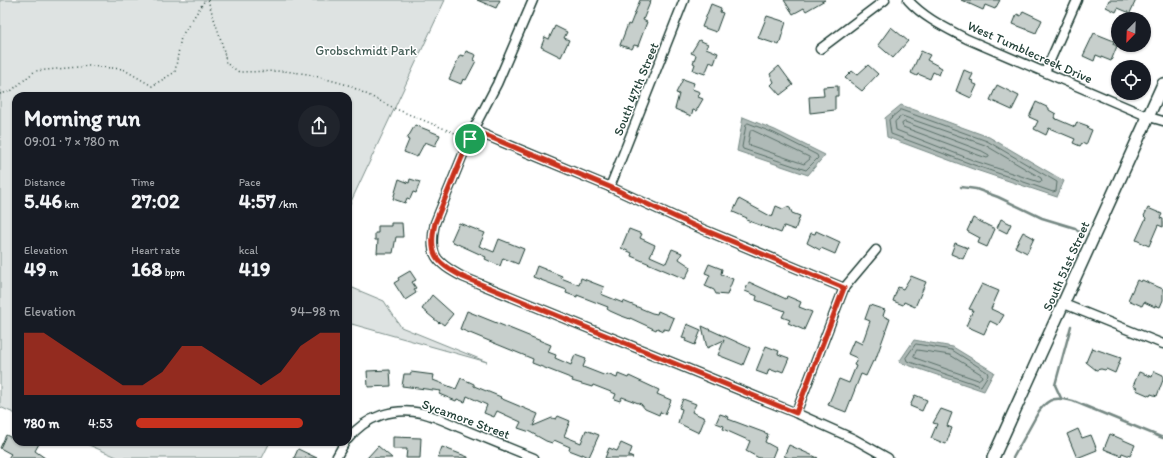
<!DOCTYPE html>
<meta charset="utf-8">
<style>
:root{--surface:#171b24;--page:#20242c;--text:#f1f3f6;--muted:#9ea1a6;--accent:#c8321e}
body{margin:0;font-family:Itim,sans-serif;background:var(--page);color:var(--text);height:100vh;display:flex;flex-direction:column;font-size:15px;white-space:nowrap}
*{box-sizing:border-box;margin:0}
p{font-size:13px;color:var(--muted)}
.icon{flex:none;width:22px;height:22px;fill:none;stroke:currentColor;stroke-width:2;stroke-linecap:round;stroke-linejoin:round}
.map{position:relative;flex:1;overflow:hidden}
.side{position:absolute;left:12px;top:92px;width:340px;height:354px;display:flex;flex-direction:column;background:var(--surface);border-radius:12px;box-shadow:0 1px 3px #0004}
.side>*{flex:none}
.needle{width:26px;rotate:203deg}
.tools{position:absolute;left:1111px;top:12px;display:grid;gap:8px}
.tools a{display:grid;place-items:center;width:40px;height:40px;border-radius:50%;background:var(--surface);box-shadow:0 1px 3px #0004;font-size:20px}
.pin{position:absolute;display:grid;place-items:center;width:34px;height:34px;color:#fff;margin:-17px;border:2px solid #fff;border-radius:50%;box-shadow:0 1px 4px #0007}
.round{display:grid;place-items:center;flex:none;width:42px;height:42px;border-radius:21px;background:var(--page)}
.summary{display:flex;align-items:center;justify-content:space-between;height:68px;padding:0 12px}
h1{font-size:22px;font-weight:700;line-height:30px}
.figures{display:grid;grid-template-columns:repeat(3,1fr);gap:6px;height:68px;padding:4px 12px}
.figures div{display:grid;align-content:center}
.figures b{font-size:20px;font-weight:700}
.figures small{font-size:11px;font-weight:400}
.figures p{font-size:11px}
.chart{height:112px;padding:8px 12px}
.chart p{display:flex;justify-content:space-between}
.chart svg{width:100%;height:72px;margin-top:4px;fill:var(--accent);opacity:.7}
ul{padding:0 12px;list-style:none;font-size:13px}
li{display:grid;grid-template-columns:64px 48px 1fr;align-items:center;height:30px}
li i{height:10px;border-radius:5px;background:var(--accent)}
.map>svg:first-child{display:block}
.green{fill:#dee3e2;stroke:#7e908b}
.water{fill:#afbab7;stroke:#758883}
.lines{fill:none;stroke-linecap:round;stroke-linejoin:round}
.shore{stroke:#596f68;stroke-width:1}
.stream{stroke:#758883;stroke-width:2.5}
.building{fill:#c7cfcc;stroke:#1f3d34}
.street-casing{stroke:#1f3d34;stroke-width:11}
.secondary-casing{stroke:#1f3d34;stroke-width:14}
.path{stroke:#1f3d34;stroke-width:1.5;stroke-dasharray:1 3;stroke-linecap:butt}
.street{stroke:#fff;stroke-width:8}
.secondary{stroke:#fff;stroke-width:11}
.route-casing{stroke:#fff;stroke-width:8}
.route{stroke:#c8321e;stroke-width:5}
.labels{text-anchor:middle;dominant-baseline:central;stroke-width:3;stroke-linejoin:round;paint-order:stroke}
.park-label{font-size:13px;fill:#455e57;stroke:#fff}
.street-label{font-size:13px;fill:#1f3d34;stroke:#fff}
</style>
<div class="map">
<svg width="1163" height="458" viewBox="0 0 1163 458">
<rect width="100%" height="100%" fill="#fff"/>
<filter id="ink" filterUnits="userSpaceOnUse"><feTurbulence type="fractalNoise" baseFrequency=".025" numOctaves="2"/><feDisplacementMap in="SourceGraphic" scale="8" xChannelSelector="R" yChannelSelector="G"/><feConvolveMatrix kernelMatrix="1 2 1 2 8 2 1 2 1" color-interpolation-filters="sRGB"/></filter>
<g filter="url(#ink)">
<g class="green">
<path d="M0 0H445L348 208V96H16V414L0 407Z"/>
<path d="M348 286 384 301 401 327 487 362 348 323Z"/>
<path d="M82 442H270L262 458H119Z"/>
</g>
<g class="water">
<path d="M901 105 989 137 1064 181 1057 197 973 169 887 137 885 118Z"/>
<path d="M743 117 775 130 825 155 808 175 737 151Z"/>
<path d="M914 340 953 347 994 372 984 391 899 362Z"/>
</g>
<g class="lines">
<g class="shore">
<path d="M901 110 987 141 1057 182 1056 191 1053 192 974 165 891 134 889 120Z"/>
<path d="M902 116 985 145 1041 178 1042 181 1039 182 975 161 896 130 895 122Z"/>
<path d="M905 122 982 151 989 155V157L987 158 978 155 903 127 902 124Z"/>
<path d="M748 123 774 133 817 155 818 158 806 170 743 149 742 147 746 125Z"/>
<path d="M752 130 809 157 810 159 804 164 749 145 748 143 750 132Z"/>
<path d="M916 344 952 350 987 372 988 375 981 386 907 361 906 358Z"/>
<path d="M917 350 950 355 981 374 982 377 978 380 915 358 914 356Z"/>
</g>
<g class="stream">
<path d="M961 187 976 189 998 197 1042 218 1075 228 1078 231 1082 230"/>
<path d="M1061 398 1055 385 1071 326"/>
<path d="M1013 458 1039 411C1049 397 1057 397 1073 401L1163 438"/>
</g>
</g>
<g class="building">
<path d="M477 0H500L496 8Z"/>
<path d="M640 0H651L643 20 647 22 638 46 634 45 632 49 620 45 628 24 630 25Z"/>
<path d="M784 0H825L806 11 804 8 793 14Z"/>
<path d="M961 0H1000L995 9 985 5 983 10Z"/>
<path d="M1109 0H1136L1130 13 1118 8 1116 12 1106 7Z"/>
<path d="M711 4 721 8 720 12 723 13 716 32 702 27Z"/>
<path d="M1023 11 1042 20 1036 33 1013 24 1017 14 1021 16Z"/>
<path d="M767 16 786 22 779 45 758 38Z"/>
<path d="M555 26 567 32 564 38 569 40 561 57 541 47 545 37 549 39Z"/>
<path d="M891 27 908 41 893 58 878 45Z"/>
<path d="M1094 33 1114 41 1113 44 1117 46 1111 61 1096 55 1094 61 1083 56Z"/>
<path d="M699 40 708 44 706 48 718 53 714 64 710 62 705 74 693 70 695 64 693 63 696 55 691 53Z"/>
<path d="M466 51 476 55 474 60 476 61 466 80 463 79 461 84 449 79 460 55 464 56Z"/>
<path d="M921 51 930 55 927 60 942 68 939 75 933 72 930 79 918 74 917 76 911 73Z"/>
<path d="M868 65 878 74 862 91 845 78 852 71 857 75Z"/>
<path d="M779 66 793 85 780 95 771 85 774 82 770 74Z"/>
<path d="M964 70 973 74 970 80 973 81 972 83 977 85 971 98 956 91Z"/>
<path d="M683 79 694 83 692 89 700 92 698 97 703 99 696 111 693 110 691 116 675 109 679 94 676 93Z"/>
<path d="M997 85 1019 96 1012 110 990 100Z"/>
<path d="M838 86V96H835V110L810 113 809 97 824 96 823 87Z"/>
<path d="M1036 102 1049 108V110L1056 114 1054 118 1075 127 1077 122 1088 126 1087 128 1092 130 1086 145 1082 143 1080 146 1073 143 1075 139 1049 128 1046 135 1034 129 1038 121 1029 117Z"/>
<path d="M415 125 440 135 435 146 425 142 417 157 404 152 409 140 407 139Z"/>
<path d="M399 179 409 183 410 179 420 182 416 193 413 192 410 199 407 198 405 203 393 199Z"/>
<path d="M739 199 772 217 776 206 783 209 787 207 790 208 792 213 800 216 795 230 784 226 781 233 746 220 747 218 733 212Z"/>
<path d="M1148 208 1162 214 1160 218 1163 219V227L1158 225 1149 246 1136 240 1146 218 1144 216Z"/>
<path d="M973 218 995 229 987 247 978 243 980 238 967 231Z"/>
<path d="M1001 219 1011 224 1007 233 997 228Z"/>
<path d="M391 223H402L403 237H396L393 253H377L378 240H375V233H378V226H391Z"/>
<path d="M459 223 485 233 479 246 494 252 499 239 524 249 518 264 503 258 500 266 485 259 486 257 451 241Z"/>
<path d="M629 229 642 234 640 238 655 245 650 256 666 263 672 249 682 253 679 259 691 267 685 279 631 256 632 253 621 248Z"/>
<path d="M816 231 840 242 835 254 821 248 820 250 807 243 811 233 815 234Z"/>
<path d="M1023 232 1034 238 1027 253 1015 247Z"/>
<path d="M955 243 968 248 963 259 951 254Z"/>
<path d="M709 264 722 269 721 274 733 279 727 295 716 294 714 290 705 286 710 275 705 273Z"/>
<path d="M537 266 562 276 561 278 579 285 581 278 604 287 601 294 623 303V301L652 313 657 314 658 311 674 318 669 330 664 329V331L657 328 656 330 630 318V319L619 315 610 311 607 309 608 307 577 295V297L566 293 567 290 533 277Z"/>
<path d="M410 271 416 280 412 282 416 288 414 289 416 293 405 300 394 283 399 280 398 278Z"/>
<path d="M911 276 926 282 915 307 904 302 903 305 893 301 898 287 903 289Z"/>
<path d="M1137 280 1141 282 1142 280 1163 289V300L1160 307 1155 305V307L1144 302 1142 306 1128 300Z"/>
<path d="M749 282 786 299 787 296 801 302 799 307 812 312 804 330 788 323 790 320 782 317 785 311 756 300 757 296 745 291Z"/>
<path d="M982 284 999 291 991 309 1004 315 998 325 990 321 984 334 966 326 973 310 969 309Z"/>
<path d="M432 295 453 314 444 325 440 322 439 323 422 309Z"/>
<path d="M870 305 885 310 883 316 890 319 875 361H873L866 376 861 374 846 412 828 405 839 379 849 383 856 366 854 365 857 358 848 354 854 340 862 344 870 321 865 319Z"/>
<path d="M467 311 551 345 548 352 556 355 555 358 571 365 575 355 586 359 583 367 606 376 607 374 617 378 618 374 628 378 629 376 659 390 657 394 671 400 665 414 660 412 659 415 645 409 641 404 622 397 620 401 614 399 616 394 593 385 592 387 572 381 573 379 532 363 533 359 460 329Z"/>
<path d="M687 324 701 330 695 345 685 341 686 339 682 338Z"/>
<path d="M702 326 750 348 743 365 718 355 724 340 707 348Z"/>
<path d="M766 346 779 351 778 354 789 358 783 372 778 370 777 372 769 369 767 375 756 371Z"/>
<path d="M1092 348 1121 358 1115 373 1106 369 1105 370 1101 369 1096 370 1086 362Z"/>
<path d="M390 370 391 386 368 387 367 371Z"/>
<path d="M1154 371 1163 375V380L1157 396 1151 394 1150 396 1136 390 1137 388 1133 386 1139 372 1152 377Z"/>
<path d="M411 372 434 375 433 380 456 389 461 378 474 384V386L501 397 500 398 538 414 533 426 552 418 556 419 558 416 570 421 564 436 581 443 586 430 599 435 589 457 582 454V455L569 450 570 447 554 440 552 443 546 441 530 432 518 428 521 422 497 411 494 417 484 413 487 405 467 396 465 402 457 399 456 401 439 394 441 391 402 386 404 374H411Z"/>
<path d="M915 395 927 400 922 411 910 406Z"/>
<path d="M683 399 696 404 692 412 705 418 699 433 678 423 682 409 679 408Z"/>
<path d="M941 409 952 413 947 426 952 428 946 444 931 438 937 424 933 423Z"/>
<path d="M720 414 729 417 728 419 768 434 765 442 776 448 772 458H759L746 451 750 441 723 429 724 426 716 423Z"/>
<path d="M1078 429 1082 438 1091 435 1097 450 1077 458 1067 434Z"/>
<path d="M1110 434 1135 445 1130 456 1122 453 1121 456 1104 449Z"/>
<path d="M6 435 16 440V442H40L35 451 45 458H8L11 454 0 448Z"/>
<path d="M393 437 421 438 420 458H406L407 449H393Z"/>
<path d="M621 443 632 448 629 456 633 458H605L609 448 617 451Z"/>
<path d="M789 445 818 458H789L784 456Z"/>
<path d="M378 446 392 458H367Z"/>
<path d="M442 447 468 457V458H438Z"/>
<path d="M298 449 317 458H294Z"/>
</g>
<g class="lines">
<g class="street-casing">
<g id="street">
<path d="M533 0 497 84 473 130 435 223C428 255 435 262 463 277L796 413 854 439 888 458"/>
<path d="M908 0C924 18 946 28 967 39L1149 117 1163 121"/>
<path d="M820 49 885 0"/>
<path d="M1045 72 1077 0"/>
<path d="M473 130 610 187 695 226 844 288"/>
<path d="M610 187 684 0"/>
<path d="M1064 304 1163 344"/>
<path d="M796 413 844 288 876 250"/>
<path d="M348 439C366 416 394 407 422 413 438 417 453 425 468 431 490 440 512 449 534 458"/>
<path d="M336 458 345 442"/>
</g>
</g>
<g class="secondary-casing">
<path id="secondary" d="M993 458 1163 84"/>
</g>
<g class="path">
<path d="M208 0C214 21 223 41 226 63L239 72 284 71 308 74 348 85 396 109 462 136"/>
<path d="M0 94 11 91 35 71 89 66 123 69 152 86 175 72 181 37 205 0"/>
</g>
<use href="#street" class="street"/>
<use href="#secondary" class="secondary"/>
</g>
</g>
<g class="lines" filter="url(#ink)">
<g class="route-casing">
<path id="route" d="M473 130 610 187 695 226 844 288 796 413 463 277C435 262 428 255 435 223Z"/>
</g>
<use href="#route" class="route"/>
</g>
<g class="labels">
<g class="park-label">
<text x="366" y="50">Grobschmidt Park</text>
</g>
<g class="street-label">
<text transform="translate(1030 52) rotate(24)">West Tumblecreek Drive</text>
<text transform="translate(636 89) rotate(-68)">South 47th Street</text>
<text transform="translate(1066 266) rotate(-66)">South 51st Street</text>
<text transform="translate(466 419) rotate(20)">Sycamore Street</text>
</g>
</g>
</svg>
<div class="tools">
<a><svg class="needle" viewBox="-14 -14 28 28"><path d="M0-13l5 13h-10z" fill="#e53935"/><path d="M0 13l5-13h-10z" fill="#9ea1a6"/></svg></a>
<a><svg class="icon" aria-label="locate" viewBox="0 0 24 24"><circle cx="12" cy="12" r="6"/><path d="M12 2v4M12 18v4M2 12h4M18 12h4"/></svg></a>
</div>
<div class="pin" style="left:470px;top:139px;background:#1e9e55"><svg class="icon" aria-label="arrive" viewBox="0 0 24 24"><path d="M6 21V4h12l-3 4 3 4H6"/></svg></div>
<section class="side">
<div class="summary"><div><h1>Morning run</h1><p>09:01 · 7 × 780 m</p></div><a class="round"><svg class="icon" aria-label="share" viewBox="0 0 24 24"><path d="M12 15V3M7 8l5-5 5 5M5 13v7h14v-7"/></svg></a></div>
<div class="figures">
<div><p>Distance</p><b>5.46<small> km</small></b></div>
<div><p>Time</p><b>27:02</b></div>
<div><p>Pace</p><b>4:57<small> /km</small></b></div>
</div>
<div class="figures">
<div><p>Elevation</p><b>49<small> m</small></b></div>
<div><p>Heart rate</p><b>168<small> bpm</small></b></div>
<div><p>kcal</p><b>419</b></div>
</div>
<div class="chart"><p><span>Elevation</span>94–98 m</p>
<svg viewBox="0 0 160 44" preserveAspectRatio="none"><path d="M0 44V6L10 6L20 14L30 22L40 30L50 38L60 38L70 30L80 14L90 14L100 22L110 30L120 38L130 30L140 14L150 6L160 6V44z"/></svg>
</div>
<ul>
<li><b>780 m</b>4:53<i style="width:82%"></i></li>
</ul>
</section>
</div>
